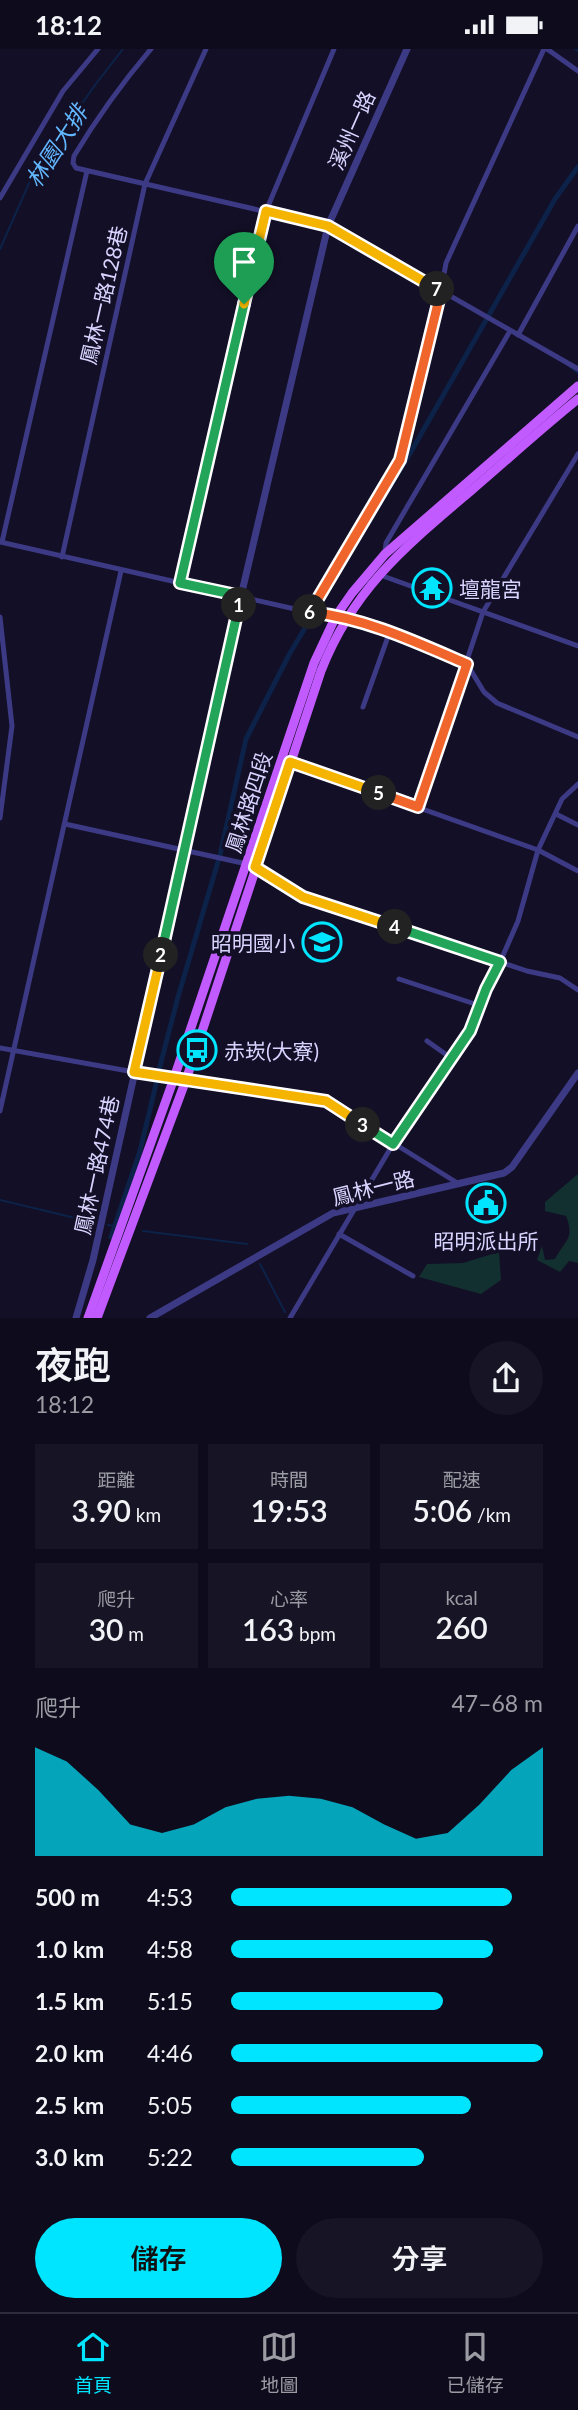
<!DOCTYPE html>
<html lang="zh-TW">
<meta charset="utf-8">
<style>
:root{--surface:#0e0b1c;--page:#171425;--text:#f1f3f6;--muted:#9b9ba3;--line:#2e2b3b;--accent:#00e5ff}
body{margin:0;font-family:Lato,"Noto Sans TC",sans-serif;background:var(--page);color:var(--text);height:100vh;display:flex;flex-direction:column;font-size:26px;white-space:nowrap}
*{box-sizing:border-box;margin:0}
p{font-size:23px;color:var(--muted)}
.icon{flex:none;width:38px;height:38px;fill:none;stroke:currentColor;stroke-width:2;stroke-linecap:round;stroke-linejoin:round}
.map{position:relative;height:1269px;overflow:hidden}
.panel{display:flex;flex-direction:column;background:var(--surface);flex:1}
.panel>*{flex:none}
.pin{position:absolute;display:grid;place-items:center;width:60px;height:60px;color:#fff;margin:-72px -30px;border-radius:50% 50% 50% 0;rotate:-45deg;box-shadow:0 0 7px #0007}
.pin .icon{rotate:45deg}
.km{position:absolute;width:35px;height:35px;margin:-18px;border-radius:50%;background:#222;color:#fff;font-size:19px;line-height:35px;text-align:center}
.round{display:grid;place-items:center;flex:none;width:74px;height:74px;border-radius:37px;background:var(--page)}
.head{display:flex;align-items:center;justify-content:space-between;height:119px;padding:0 35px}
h1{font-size:38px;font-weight:600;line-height:52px}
.stats{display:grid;grid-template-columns:repeat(3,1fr);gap:10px;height:119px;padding:7px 35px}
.stats div{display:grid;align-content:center;border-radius:0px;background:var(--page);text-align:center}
.stats b{font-size:30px;font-weight:600}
.stats small{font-size:19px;font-weight:400}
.stats p{font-size:19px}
.chart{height:196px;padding:14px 35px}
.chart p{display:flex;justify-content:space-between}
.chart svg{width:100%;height:126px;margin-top:7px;fill:var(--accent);opacity:.7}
.action{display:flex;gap:14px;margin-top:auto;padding:14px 35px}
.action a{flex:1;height:80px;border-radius:42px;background:var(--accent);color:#111;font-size:28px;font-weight:600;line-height:80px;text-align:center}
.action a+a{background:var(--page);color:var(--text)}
ul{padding:0 35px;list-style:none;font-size:23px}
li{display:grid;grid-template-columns:112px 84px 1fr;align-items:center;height:52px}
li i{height:18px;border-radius:9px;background:var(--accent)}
.status{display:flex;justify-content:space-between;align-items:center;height:49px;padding:0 35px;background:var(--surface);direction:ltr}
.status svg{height:19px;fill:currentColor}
.tab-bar{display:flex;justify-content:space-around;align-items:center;height:98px;border-top:2px solid var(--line);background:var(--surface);font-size:19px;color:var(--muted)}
.tab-bar a{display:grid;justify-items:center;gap:4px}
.tab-bar .on{color:var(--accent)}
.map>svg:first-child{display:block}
.green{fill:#12302f}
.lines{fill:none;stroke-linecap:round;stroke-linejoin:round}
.stream{stroke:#0c2248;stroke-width:2}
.canal{stroke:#0c2248;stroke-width:5}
.minor{stroke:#3d3a85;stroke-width:5}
.tertiary{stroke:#3d3a85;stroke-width:7}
.primary{stroke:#c25bff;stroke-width:9}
.split-1-casing{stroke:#fff;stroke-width:14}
.split-2-casing{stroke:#fff;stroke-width:14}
.split-3-casing{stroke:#fff;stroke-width:14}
.split-4-casing{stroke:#fff;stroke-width:14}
.split-5-casing{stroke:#fff;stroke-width:14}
.split-6-casing{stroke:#fff;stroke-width:14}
.split-7-casing{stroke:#fff;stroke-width:14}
.split-8-casing{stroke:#fff;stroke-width:14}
.split-1{stroke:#22a559;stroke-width:9}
.split-2{stroke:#22a559;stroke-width:9}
.split-3{stroke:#f5b400;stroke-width:9}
.split-4{stroke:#22a559;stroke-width:9}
.split-5{stroke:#f5b400;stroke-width:9}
.split-6{stroke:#f0652b;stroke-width:9}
.split-7{stroke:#f0652b;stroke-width:9}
.split-8{stroke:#f5b400;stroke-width:9}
.labels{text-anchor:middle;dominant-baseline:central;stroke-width:7;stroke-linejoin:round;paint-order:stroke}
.street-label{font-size:21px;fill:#d9d4ff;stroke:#130f26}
.poi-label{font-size:21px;fill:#d9d4ff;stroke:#130f26;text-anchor:start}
.water-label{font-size:23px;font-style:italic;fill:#62b6ff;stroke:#130f26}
</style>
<div class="status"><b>18:12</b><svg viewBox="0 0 49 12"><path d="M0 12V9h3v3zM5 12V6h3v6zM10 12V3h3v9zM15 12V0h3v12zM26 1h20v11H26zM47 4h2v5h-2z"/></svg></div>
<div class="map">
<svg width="578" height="1269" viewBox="0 0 578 1269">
<rect width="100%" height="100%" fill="#130f26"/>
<g class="green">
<path d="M578 1125V1214L569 1212 560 1223 537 1211 542 1197 545 1211 555 1210C565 1191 575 1190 566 1167L545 1162V1153Z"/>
<path d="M499 1203 501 1231 481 1245 419 1228 427 1215 463 1214Z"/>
</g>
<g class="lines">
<g class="stream">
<path d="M575 0 578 2"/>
<path d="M0 200 34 123 95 36 123 0"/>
<path d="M570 318 578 324"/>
<path d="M0 1151 92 1173"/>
<path d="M108 1176 114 1177"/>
<path d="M143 1182 247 1195"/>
<path d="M260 1215 285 1263"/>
</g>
<g class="canal">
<path d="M159 1021 178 948 220 806 246 690 290 604 412 401 555 150 578 118"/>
<path d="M111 1188 140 1102 157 1031"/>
</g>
<g class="minor">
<path d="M151 0C122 34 97 69 74 107L73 114 76 119 328 177 578 320"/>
<path d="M547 0 578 22"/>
<path d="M0 149 63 42 98 0"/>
<path d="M518 286 578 177"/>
<path d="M0 493 308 563 337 568"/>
<path d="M2 493 87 122"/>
<path d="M385 503 386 494 510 282"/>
<path d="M62 508 145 135 206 0"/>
<path d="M380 526 578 597"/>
<path d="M180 534 266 162 334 0"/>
<path d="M308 563 400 411 441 242 446 214 544 0"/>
<path d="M0 568 12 677 0 769"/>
<path d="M346 571 390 582 467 615 484 643 497 654 578 688"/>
<path d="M363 658 390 582"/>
<path d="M290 713 538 801 578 822"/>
<path d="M418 758 483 563 578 405"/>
<path d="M556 765 578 776"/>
<path d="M65 775 247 815"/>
<path d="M256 819 303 848 527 922 560 929 578 941"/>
<path d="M399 930 481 957"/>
<path d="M427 992 451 1009"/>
<path d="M0 999 134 1023 326 1052 459 1135"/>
<path d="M0 1062 121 522"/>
<path d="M339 1185 413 1227"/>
<path d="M290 1269 393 1095 470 982 518 872 538 801 562 750 578 735"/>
</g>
<g class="tertiary">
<path d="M76 1269 93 1211 241 547 328 177 407 0"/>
<path d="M150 1269 333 1164 504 1124 512 1118 578 1024"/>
</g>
<g class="primary">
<path d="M88 1269 173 1032 314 614 336 567 352 544 385 505 578 337"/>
<path d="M97 1269 186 1031 321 622C354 538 406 497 473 440 508 410 542 379 578 350"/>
</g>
</g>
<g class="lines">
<g class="split-1-casing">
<path id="split-1" d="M239 556 241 547 180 534 244 255"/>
</g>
<g class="split-2-casing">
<path id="split-2" d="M161 906 239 556"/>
</g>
<g class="split-3-casing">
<path id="split-3" d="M161 906 134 1023 326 1052 363 1076"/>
</g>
<g class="split-4-casing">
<path id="split-4" d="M363 1076 393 1095 470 982 486 940 500 913 395 878"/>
</g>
<g class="split-5-casing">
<path id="split-5" d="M379 744 290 713 255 818 303 848 395 878"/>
</g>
<g class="split-6-casing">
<path id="split-6" d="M310 563C365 569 416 593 467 615L418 758 379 744"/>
</g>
<g class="split-7-casing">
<path id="split-7" d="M310 563 400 411 441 242 437 240"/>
</g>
<g class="split-8-casing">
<path id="split-8" d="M244 255 266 162 328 177 437 240"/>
</g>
<use href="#split-1" class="split-1"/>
<use href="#split-2" class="split-2"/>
<use href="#split-3" class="split-3"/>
<use href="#split-4" class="split-4"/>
<use href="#split-5" class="split-5"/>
<use href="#split-6" class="split-6"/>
<use href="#split-7" class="split-7"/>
<use href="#split-8" class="split-8"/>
</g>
<defs>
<g id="temple-ring" transform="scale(2.0125)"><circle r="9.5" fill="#130f26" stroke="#00e5ff" stroke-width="1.5"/><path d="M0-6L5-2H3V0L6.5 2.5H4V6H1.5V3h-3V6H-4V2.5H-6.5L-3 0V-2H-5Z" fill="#00e5ff"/></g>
<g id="school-ring" transform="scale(2.0125)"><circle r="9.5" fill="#130f26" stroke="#00e5ff" stroke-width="1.5"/><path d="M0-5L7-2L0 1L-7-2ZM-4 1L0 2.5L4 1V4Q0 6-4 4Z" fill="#00e5ff"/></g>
<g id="bus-ring" transform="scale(2.0125)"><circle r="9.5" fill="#130f26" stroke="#00e5ff" stroke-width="1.5"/><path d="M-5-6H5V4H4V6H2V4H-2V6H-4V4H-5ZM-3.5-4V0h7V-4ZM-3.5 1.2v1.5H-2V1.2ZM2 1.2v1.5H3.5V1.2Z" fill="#00e5ff"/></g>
<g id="civic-ring" transform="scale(2.0125)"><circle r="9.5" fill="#130f26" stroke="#00e5ff" stroke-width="1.5"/><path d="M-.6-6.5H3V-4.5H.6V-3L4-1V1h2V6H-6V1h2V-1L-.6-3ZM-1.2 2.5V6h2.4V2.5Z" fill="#00e5ff"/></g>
</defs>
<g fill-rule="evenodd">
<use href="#temple-ring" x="432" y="539"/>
<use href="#school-ring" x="322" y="893"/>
<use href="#bus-ring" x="197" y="1001"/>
<use href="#civic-ring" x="486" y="1154"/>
</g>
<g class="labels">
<g class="street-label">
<text transform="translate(351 81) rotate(-66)">溪州一路</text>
<text transform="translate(103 246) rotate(-77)">鳳林一路128巷</text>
<text transform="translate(248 753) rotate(-72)">鳳林路四段</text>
<text transform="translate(96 1116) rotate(-78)">鳳林一路474巷</text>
<text transform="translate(373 1138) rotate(-14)">鳳林一路</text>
</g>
<g class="poi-label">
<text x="459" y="539">壇龍宮</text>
<text x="295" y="893" text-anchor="end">昭明國小</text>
<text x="224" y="1001">赤崁(大寮)</text>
<text x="486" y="1191" text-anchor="middle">昭明派出所</text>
</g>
<g class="water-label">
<text transform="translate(56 97) rotate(-57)">林園大排</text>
</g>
</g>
</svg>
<div class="pin" style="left:244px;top:255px;background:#1e9e55"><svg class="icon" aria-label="arrive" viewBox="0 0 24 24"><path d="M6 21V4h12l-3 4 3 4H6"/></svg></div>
<b class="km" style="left:239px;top:556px">1</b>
<b class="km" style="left:161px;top:906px">2</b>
<b class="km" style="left:363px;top:1076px">3</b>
<b class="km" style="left:395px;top:878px">4</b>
<b class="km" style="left:379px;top:744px">5</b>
<b class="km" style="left:310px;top:563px">6</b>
<b class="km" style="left:437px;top:240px">7</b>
</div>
<section class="panel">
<div class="head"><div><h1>夜跑</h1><p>18:12</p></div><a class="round"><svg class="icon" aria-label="share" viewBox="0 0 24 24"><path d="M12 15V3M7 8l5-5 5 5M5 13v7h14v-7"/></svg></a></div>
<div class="stats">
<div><p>距離</p><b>3.90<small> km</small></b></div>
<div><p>時間</p><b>19:53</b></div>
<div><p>配速</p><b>5:06<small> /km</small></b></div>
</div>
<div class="stats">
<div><p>爬升</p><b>30<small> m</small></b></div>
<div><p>心率</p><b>163<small> bpm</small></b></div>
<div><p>kcal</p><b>260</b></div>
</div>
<div class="chart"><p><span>爬升</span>47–68 m</p>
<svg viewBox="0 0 160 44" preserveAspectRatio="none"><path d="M0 44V6L10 11L20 21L30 33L40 36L50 33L60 27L70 24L80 23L90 24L100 27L110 33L120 38L130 36L140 26L150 14L160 6V44z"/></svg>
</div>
<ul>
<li><b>500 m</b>4:53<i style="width:90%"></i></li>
<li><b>1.0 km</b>4:58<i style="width:84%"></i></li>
<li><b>1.5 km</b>5:15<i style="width:68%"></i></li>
<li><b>2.0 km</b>4:46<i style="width:100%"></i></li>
<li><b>2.5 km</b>5:05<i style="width:77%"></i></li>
<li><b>3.0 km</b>5:22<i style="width:62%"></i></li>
</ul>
<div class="action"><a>儲存</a><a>分享</a></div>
</section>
<nav class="tab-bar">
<a class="on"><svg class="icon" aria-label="home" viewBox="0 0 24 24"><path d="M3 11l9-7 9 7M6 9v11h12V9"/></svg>首頁</a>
<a><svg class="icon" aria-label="map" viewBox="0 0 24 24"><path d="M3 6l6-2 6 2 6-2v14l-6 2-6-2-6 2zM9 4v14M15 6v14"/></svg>地圖</a>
<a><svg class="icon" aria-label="saved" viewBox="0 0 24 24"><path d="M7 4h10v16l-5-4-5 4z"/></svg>已儲存</a>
</nav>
